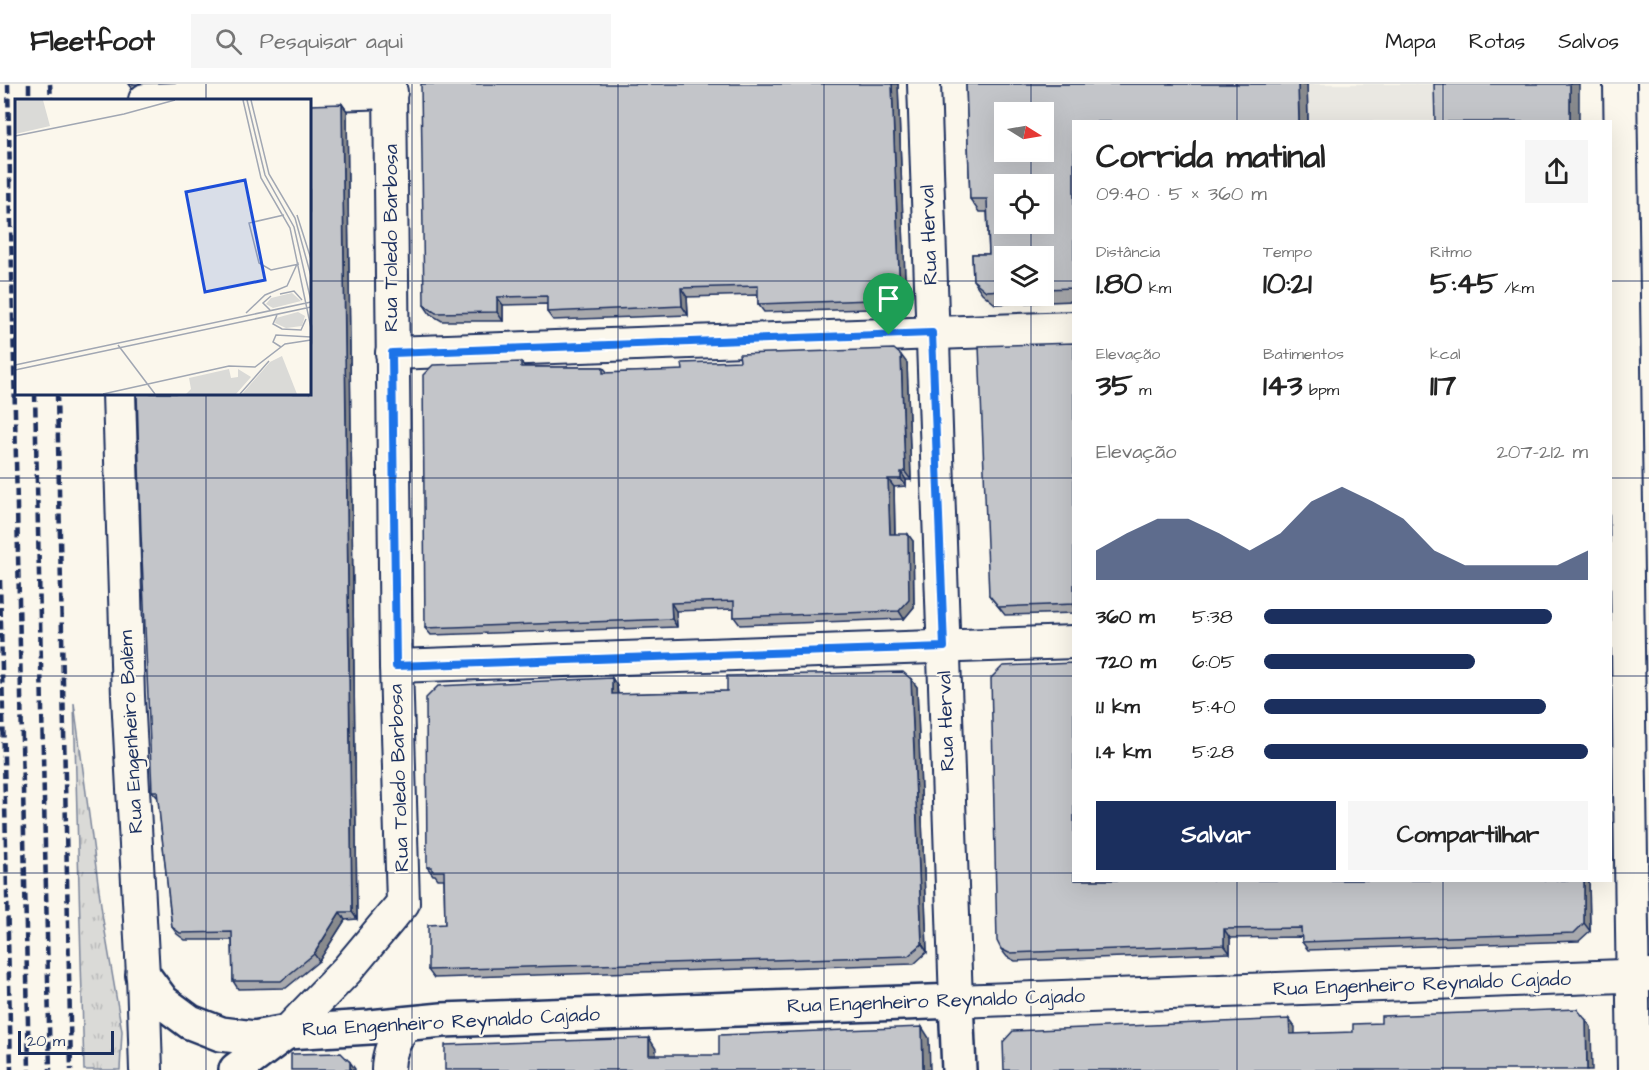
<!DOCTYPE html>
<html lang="pt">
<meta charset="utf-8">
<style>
:root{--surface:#fff;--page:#f6f6f6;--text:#222;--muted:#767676;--line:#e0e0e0;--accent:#1b2f5e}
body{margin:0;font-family:"Architects Daughter",sans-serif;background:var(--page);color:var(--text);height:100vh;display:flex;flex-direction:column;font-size:22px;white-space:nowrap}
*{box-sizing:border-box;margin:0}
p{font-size:20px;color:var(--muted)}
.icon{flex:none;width:33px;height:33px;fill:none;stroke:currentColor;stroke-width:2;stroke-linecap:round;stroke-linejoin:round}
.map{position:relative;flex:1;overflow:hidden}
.drawer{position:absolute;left:1072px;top:36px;width:540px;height:762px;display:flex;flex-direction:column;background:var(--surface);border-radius:0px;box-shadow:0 6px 24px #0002}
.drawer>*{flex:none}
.needle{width:39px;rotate:101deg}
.tools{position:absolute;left:994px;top:18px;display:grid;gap:12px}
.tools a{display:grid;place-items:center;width:60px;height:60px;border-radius:0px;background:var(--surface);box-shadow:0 6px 24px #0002;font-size:30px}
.scale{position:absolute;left:18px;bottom:15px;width:96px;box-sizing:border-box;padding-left:6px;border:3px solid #1b2f5e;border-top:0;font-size:16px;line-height:21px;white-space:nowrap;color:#1b2f5e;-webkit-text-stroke:4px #fbf7ec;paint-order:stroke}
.pin{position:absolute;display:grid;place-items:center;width:51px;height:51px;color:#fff;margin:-62px -26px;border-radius:50% 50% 50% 0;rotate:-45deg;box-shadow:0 0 6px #0007}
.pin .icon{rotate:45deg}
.round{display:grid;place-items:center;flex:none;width:63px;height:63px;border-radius:0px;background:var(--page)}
.overview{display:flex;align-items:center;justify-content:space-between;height:102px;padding:0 24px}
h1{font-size:33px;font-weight:700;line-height:45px}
.metrics{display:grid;grid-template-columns:repeat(3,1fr);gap:9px;height:102px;padding:6px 24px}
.metrics div{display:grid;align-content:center}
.metrics b{font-size:30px;font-weight:700}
.metrics small{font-size:16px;font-weight:400}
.metrics p{font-size:16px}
.chart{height:168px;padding:12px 24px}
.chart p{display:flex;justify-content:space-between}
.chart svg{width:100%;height:108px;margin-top:6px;fill:var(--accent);opacity:.7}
.cta{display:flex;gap:12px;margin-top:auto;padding:12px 24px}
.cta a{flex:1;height:69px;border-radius:0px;background:var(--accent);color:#fff;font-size:24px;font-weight:700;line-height:69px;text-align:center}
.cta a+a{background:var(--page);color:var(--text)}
ul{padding:0 24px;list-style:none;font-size:20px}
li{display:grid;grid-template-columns:96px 72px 1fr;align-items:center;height:45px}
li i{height:15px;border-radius:8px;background:var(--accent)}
header{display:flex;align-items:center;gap:36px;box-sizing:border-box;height:84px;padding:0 30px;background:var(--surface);border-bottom:2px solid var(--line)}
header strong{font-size:28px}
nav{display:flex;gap:33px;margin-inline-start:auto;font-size:21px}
.search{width:420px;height:54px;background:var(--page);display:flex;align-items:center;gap:15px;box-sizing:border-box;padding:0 21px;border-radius:0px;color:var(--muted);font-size:22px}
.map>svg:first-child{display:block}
.built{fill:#eae8e2}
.grass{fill:url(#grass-tufts);stroke:#7a849a;stroke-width:1.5}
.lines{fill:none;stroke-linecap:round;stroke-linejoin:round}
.minor-casing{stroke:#1b2f5e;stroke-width:36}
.major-casing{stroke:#1b2f5e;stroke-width:38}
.minor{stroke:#fbf7ec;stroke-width:32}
.major{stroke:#fbf7ec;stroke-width:33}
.rail{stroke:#1b2f5e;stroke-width:4.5;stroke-dasharray:9 4.5;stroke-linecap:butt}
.wall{fill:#a8a9ad;stroke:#1b2f5e;stroke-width:1.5;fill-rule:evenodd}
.shaded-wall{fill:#888a8d;stroke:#1b2f5e;stroke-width:1.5}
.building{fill:#c3c5c9;stroke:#1b2f5e;stroke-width:1.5;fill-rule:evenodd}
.route-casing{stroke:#fff;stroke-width:12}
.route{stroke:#1a73e8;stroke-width:8}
.grid{fill:none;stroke:#1b2f5e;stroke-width:1.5;stroke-opacity:0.55}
.labels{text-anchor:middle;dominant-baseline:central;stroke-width:4.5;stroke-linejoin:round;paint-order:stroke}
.street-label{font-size:20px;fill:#1b2f5e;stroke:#fbf7ec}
.inset-road{fill:none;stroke:#a1a7b3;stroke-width:1.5}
.view{fill:#1d4ed8;fill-opacity:0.15;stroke:#1d4ed8;stroke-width:3}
.inset-edge{fill:none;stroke:#1b2f5e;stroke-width:3}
</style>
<header>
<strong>Fleetfoot</strong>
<div class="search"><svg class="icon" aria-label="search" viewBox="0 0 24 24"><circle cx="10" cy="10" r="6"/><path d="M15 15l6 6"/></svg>Pesquisar aqui</div>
<nav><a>Mapa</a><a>Rotas</a><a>Salvos</a></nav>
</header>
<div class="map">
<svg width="1649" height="986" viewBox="0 0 1649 986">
<defs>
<pattern id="grass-tufts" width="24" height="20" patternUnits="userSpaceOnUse" patternTransform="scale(1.5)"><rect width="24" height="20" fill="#dadad7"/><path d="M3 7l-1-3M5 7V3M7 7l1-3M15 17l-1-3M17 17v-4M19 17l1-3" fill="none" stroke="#babbbb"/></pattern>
</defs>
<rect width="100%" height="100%" fill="#fbf7ec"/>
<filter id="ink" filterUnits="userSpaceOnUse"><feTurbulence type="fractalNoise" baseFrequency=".0167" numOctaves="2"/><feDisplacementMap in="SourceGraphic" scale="12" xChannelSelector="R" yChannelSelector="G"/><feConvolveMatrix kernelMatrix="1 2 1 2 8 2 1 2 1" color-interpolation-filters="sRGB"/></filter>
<g filter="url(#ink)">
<path class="built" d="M1141 0H1579V37H1142Z"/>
<path class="grass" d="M74 619 103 836 122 947 120 986H84Z"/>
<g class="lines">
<g class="minor-casing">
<g id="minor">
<path d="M924 0 956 917 1649 891"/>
<path d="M1620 0 1634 986"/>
<path d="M145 16 391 8"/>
<path d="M392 269 1074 244"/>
<path d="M119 309 128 612 143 891 146 986"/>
<path d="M396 582 1074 558"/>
<path d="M287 948 347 886 403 819 396 582 390 0"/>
<path d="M388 986C388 968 396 952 407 939"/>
</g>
</g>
<g class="major-casing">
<g id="major">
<path d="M143 891 163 918 190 938 221 950 254 954 287 948 370 943 442 936 956 917 959 986"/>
<path d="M236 986 285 949"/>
</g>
</g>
<use href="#minor" class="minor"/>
<use href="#major" class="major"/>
<g class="rail">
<path d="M8 0 29 986"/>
<path d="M29 0V16"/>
<path d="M50 0 51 16"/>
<path d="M35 309 50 986"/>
<path d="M57 309 71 986"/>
<path d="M0 496 11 986"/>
</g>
</g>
<g class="wall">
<path d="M129 0H138L132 4Z"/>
<path d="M898 0 906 224 764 228 758 220V211L687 213 688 231 553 236 547 228V220L503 221V237H442L430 230 424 221Z"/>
<path d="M966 0H1307L1308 38H1074V217L995 220 982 209 973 196 972 170H989L987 128H979L970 115ZM1005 28H1044V68H1005ZM1005 100H1044V140H1005ZM1005 172H1044V212H1005Z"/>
<path d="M342 20 347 27 357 835 345 836 319 877 286 904 238 905 233 897 232 856H185L177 850 172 843 158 714 152 707Z"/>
<path d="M1074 259V529L1005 531 989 511Z"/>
<path d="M521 278 525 283H603L608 289 907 279 911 396H906V402L894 403 895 450 913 457 914 523 904 535 740 541 734 533V525L676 527 677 543 431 551 425 544Z"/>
<path d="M612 594 617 602 618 610 727 607 911 595 917 603 927 868 914 880 434 894 428 886 445 840 444 795H438L435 791H433L427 783Z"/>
<path d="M1074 796H1589L1590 847 1579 857 1308 866 1302 858V853L1230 854V869L1015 877 1007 873 1001 865Z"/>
</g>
<g class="shaded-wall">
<path d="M892 0H898L906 224 900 215Z"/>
<path d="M1298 0H1307L1308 38H1299Z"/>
<rect x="1570" y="0" width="9" height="38"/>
<path d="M342 20 347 27 357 835 352 828Z"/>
<path d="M681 204 687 213 688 231 682 222Z"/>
<path d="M497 213 503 221V237L497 228Z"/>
<path d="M901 271 907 279 911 396 905 388Z"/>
<path d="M901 388 906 396V402L901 395Z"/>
<path d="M888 395 894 403 895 458 890 450Z"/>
<path d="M908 450 913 457 914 523 904 535 899 527Z"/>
<path d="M671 519 676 527 677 543 672 535Z"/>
<path d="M612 594 617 602 618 618 612 610Z"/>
<path d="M911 595 917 603 927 868 922 860Z"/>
<path d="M1584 796H1589L1590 847 1584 839Z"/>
<path d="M340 828 345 836 319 877 314 870Z"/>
<path d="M1224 845 1230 854V869L1224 861Z"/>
<path d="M1289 935 1295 943V957L1290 950Z"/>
<path d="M1586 936 1591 943 1592 986H1587Z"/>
<path d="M922 943 929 954 930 986H923Z"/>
<path d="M649 954 656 965V982L649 971Z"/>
<path d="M350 978 355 985V986H350Z"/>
</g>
<g class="building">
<path d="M421 0H892L900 215 758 220V202L681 204 682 222 547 228V212L497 213V228L436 229 424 221Z"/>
<path d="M966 0H1298L1299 38H1074V204L1044 205V172H1005V206L986 207 973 196 972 170H989L987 115H970ZM1005 28H1044V68H1005ZM1005 100H1044V140H1005Z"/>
<path d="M1434 0H1570V38H1435Z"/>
<path d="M342 20 352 828H340L314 870 281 897H233L232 848 180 849 172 843 157 707H152L141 450 137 309H309V21Z"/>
<path d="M1074 259V520L999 523 989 511 979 262Z"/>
<path d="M894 265 901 271 905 388H901V395H888L890 450H908L909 516 899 527 734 533V517L671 519 672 535 425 544 423 291 433 281 521 278V283H603V289L683 286 682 279 740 277 739 270Z"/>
<path d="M1074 579V796H1584V839L1574 849 1302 858 1301 844 1224 845V861L1009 869 1001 865 997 857 991 594 1003 582Z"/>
<path d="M903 588 911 595 922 860 908 872 428 886V841L445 840 444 787H432V783H427L426 614 438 602 612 594V610L727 607V592Z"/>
<path d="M1577 925 1586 936 1587 986H1004L1003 958 1013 947 1289 935 1290 950 1353 948V940L1381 939V932Z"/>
<path d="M922 943 923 986H445V961L649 954V971H719V951Z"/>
<path d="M341 969 350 978V986H291V970Z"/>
</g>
</g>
<g class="lines" filter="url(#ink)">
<g class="route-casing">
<path id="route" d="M932 249 944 563 396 582 392 269Z"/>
</g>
<use href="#route" class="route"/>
</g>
<path class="grid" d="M206 0V16M412 0V986M618 0V986M824 0V986M1031 0V28M1237 0V38M1443 0V38M1031 68V100M1031 140V172M0 197H16M309 197H1005M1044 197H1074M1611 197H1649M1031 212V986M206 309V986M0 394H1074M1611 394H1649M0 592H1074M1611 592H1649M0 789H1074M1611 789H1649M1237 796V986M1443 796V986"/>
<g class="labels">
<g class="street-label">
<text transform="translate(929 151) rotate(-92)">Rua Herval</text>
<text transform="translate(391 154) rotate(-90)">Rua Toledo Barbosa</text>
<text transform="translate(946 637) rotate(-92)">Rua Herval</text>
<text transform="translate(131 648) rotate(-93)">Rua Engenheiro Balém</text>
<text transform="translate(399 694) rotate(-92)">Rua Toledo Barbosa</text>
<text transform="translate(1422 900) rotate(-2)">Rua Engenheiro Reynaldo Cajado</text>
<text transform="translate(936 917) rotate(-2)">Rua Engenheiro Reynaldo Cajado</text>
<text transform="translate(451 938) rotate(-3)">Rua Engenheiro Reynaldo Cajado</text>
</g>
</g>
<g transform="translate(15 15)">
<rect width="296" height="296" fill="#fbf7ec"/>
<path d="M277 194 286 202 258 209 251 205 256 199ZM283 213 290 217 287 227 271 229 260 224 261 219Z" fill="#dadad7"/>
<path d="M267 257 282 295H227L255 263Z" fill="#dadad7"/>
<path d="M0 1H28L35 27 0 35ZM214 270 216 279 223 278V270L236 278 221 295H171L176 290 174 279Z" fill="#dadad7"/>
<path class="inset-road" d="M228 1 246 79 275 129 296 229M232 1 250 76 279 128 296 202M236 1 254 75 280 119 296 177M0 37 109 15 160 1M269 116 234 124 244 164 256 171 284 165M282 116 296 160M265 195 279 192 287 201M255 211 248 204 256 197M231 214 250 196 272 187 283 163M262 216 258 225 267 230 286 231 291 220M103 246 140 295M266 248 258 243 261 236 296 238M0 266 296 203M0 271 296 208M88 295 214 267 240 268 270 245 296 241M225 295 254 262"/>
<path class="view" d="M230 81 250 181 190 193 171 93Z"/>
<rect width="296" height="296" class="inset-edge"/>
</g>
</svg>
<div class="tools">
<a><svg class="needle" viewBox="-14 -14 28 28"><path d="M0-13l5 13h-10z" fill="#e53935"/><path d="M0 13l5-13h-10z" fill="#767676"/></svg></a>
<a><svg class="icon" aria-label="locate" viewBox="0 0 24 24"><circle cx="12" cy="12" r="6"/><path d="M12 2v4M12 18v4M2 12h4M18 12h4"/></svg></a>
<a><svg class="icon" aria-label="layers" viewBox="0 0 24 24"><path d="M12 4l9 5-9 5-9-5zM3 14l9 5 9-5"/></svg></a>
</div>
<div class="scale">20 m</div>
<div class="pin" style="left:889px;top:251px;background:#1e9e55"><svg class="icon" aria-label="arrive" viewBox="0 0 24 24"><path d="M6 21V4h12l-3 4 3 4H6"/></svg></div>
<section class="drawer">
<div class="overview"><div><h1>Corrida matinal</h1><p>09:40 · 5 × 360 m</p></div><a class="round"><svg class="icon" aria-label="share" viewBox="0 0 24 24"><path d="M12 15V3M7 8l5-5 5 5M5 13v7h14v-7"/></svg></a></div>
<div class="metrics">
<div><p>Distância</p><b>1.80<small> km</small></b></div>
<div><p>Tempo</p><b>10:21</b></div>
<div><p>Ritmo</p><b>5:45<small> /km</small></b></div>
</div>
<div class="metrics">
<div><p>Elevação</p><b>35<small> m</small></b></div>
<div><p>Batimentos</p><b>143<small> bpm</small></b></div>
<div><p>kcal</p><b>117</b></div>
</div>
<div class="chart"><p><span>Elevação</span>207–212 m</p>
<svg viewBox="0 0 160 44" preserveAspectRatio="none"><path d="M0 44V32L10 25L20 19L30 19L40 25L50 32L60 25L70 12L80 6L90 12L100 19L110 32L120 38L130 38L140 38L150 38L160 32V44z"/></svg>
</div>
<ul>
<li><b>360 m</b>5:38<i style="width:89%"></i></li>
<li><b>720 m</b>6:05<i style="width:65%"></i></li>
<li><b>1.1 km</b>5:40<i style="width:87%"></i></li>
<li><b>1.4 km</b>5:28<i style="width:100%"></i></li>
</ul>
<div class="cta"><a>Salvar</a><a>Compartilhar</a></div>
</section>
</div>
